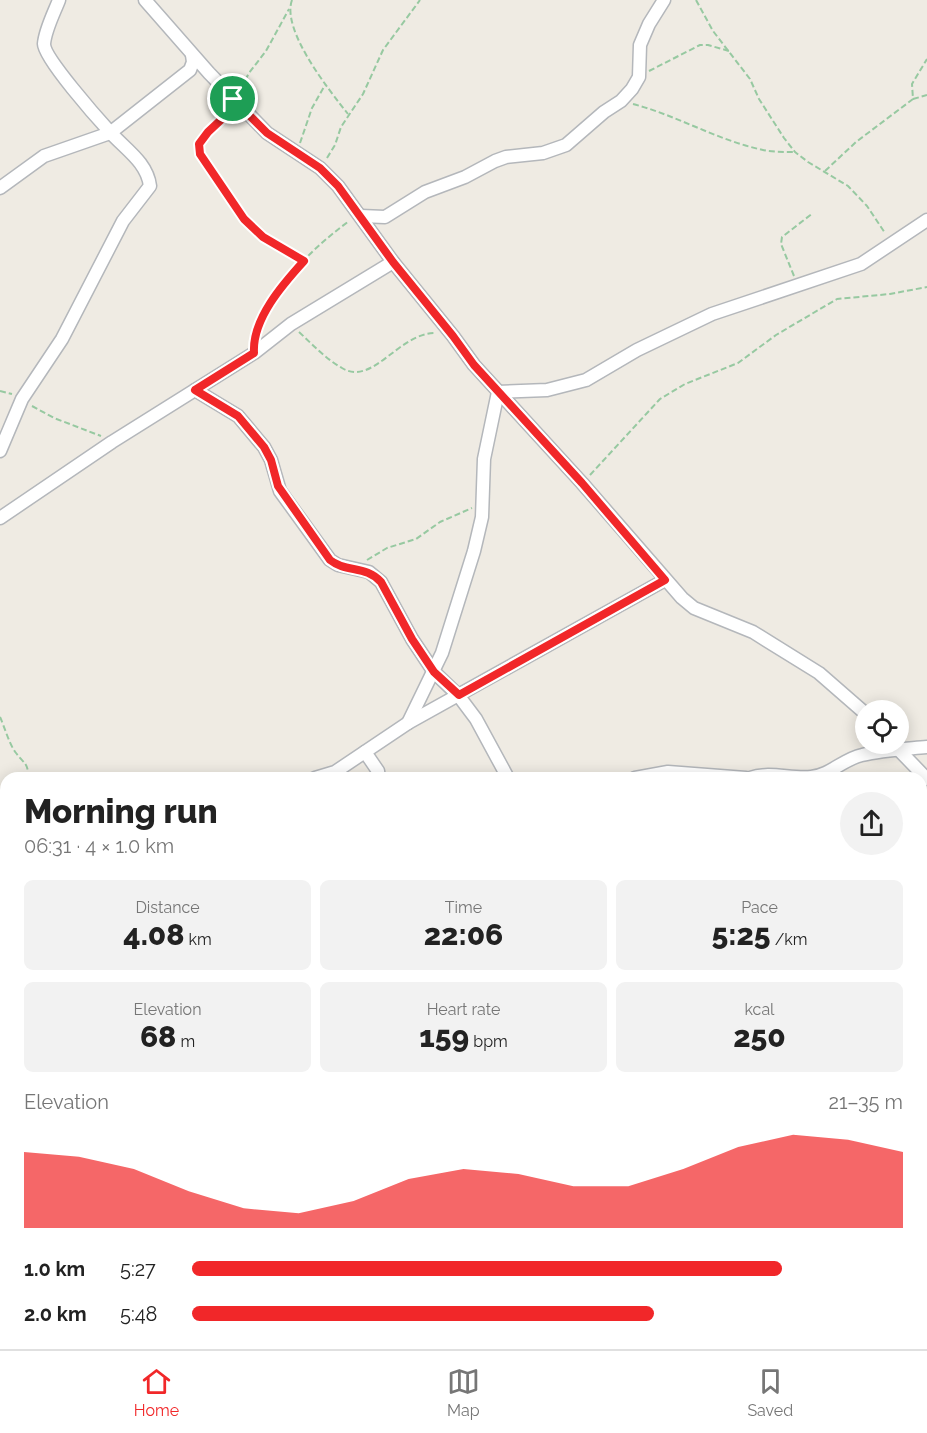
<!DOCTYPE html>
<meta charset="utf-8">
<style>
:root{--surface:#fff;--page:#f2f2f2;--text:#222;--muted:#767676;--line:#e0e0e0;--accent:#f12729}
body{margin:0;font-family:Raleway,sans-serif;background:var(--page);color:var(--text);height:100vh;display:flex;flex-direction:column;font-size:22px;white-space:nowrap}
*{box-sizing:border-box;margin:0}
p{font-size:20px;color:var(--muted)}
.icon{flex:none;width:33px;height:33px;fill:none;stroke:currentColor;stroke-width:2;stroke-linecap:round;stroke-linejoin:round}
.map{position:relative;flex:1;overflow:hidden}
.panel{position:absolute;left:0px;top:772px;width:927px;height:578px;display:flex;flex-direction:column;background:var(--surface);border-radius:18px 18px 0 0;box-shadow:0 3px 15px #0003}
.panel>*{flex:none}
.controls{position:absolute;left:855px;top:700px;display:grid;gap:12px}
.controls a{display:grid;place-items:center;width:54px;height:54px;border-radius:50%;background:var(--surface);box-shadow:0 3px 15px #0003;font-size:30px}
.pin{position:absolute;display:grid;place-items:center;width:51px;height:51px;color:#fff;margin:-26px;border:3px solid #fff;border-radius:50%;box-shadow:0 2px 6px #0007}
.round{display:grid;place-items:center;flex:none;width:63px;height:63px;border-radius:32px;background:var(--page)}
.overview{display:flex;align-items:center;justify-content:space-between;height:102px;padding:0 24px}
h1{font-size:33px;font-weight:800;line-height:45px}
.figures{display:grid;grid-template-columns:repeat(3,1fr);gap:9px;height:102px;padding:6px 24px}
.figures div{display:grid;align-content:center;border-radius:9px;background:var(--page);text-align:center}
.figures b{font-size:30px;font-weight:800}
.figures small{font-size:16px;font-weight:400}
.figures p{font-size:16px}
.chart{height:168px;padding:12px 24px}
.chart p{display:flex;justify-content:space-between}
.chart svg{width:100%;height:108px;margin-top:6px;fill:var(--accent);opacity:.7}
ul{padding:0 24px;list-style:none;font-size:20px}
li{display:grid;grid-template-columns:96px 72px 1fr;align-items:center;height:45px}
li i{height:15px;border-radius:8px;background:var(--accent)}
.tab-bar{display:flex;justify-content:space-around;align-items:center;height:84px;border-top:2px solid var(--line);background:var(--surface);font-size:16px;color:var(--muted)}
.tab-bar a{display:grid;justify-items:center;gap:3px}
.tab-bar .selected{color:var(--accent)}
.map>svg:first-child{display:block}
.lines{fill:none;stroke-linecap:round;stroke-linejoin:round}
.minor-casing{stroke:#b4b7bb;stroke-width:15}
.path{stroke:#97c9a1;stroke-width:2;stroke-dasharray:6 3;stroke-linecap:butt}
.minor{stroke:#fff;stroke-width:12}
.route-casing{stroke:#fff;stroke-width:12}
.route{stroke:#f12729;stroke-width:8}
</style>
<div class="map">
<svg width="927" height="1349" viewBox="0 0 927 1349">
<rect width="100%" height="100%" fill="#efebe3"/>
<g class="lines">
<g class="minor-casing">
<g id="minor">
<path d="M145 0 209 73 267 133 320 168 338 186 393 262 453 336 474 365 582 483 682 598 694 608 753 632 819 673 866 714"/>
<path d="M0 188 44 156 110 133 190 70 193 62 192 55"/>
<path d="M361 216 385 217 425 192 465 177 495 161 506 157 543 153 566 145 604 112 621 101 632 89 639 77 640 45 649 24 664 0"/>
<path d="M195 390 238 416 264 447 271 460 280 491 330 560 338 565 369 572 381 582 412 639 434 672 458 695 476 719 508 778"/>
<path d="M0 451 22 399 62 339 123 221 150 186C147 162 125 149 110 132 98 119 44 58 44 44 45 30 54 13 59 0"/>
<path d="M0 518 112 442 254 353 291 324 393 262"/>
<path d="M408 723 442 653 474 551 482 517 484 459 498 392 547 390 586 380 637 350 712 314 861 264 927 220"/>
<path d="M896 747 927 779"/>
<path d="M365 752 378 771 379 778"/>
<path d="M315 778 335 772 408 723 665 580"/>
<path d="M635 778 668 772 746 778"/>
<path d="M750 778C770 771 790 779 811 777 831 775 843 759 862 755 882 750 906 749 927 747"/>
<path d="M587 1349 588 1344"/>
</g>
</g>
<g class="path">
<path d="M292 0C281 30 329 90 348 114"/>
<path d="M696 0 713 31 750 79 759 99 784 138 795 152 808 162 848 186 867 206 885 233"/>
<path d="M649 71 700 45H708L729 51"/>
<path d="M241 88 249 73 266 51 289 9"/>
<path d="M913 99 927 95"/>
<path d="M633 104C679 116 720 142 768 151 777 152 786 152 795 152"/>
<path d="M229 108 224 117 199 144 200 154 244 219 263 237 304 261"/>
<path d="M300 143 312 108 325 85"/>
<path d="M327 158 335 145 341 127 363 94 383 50 420 0"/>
<path d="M825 171 856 142 913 99 912 84 927 59"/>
<path d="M794 276 781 244 782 237 813 213"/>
<path d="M299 332C313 345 326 359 342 368 373 387 399 332 436 333"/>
<path d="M255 338C274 287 305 254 349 221"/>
<path d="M0 391 12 394"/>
<path d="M32 406 54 418 101 436"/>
<path d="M590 475 660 399 685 384 738 363 776 335 837 299 890 294 927 287"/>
<path d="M367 560 387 548 416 539 440 522 472 508"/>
<path d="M0 717C5 728 9 744 16 753 25 765 27 761 29 778"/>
<path d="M0 956 5 961"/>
<path d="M377 1349 379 1344"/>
</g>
<use href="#minor" class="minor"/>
</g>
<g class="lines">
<g class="route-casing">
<path id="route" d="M233 99 267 133 320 168 338 186 393 262 453 336 474 365 582 483 665 580 459 695 434 672 412 639 381 582C366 565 346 573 330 560L278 486 271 460 264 447 238 416 195 390 254 353C252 319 283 284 304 261L263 237 244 219 200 154 199 144 208 132 224 117Z"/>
</g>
<use href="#route" class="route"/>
</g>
</svg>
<div class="controls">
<a><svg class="icon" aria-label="locate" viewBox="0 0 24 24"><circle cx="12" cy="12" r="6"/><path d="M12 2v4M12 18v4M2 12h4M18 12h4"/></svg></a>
</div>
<div class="pin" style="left:233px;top:99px;background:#1e9e55"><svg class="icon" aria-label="arrive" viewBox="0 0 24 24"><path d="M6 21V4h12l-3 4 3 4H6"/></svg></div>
<section class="panel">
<div class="overview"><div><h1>Morning run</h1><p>06:31 · 4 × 1.0 km</p></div><a class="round"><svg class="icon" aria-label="share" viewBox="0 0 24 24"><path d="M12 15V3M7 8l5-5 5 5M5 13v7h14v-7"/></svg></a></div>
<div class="figures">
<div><p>Distance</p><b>4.08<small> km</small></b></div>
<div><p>Time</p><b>22:06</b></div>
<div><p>Pace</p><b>5:25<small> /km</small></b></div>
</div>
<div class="figures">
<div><p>Elevation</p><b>68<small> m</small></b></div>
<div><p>Heart rate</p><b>159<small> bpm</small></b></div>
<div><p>kcal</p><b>250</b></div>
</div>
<div class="chart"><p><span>Elevation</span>21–35 m</p>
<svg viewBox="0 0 160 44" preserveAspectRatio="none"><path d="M0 44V13L10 15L20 20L30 29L40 36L50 38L60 33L70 24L80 20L90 22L100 27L110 27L120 20L130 11L140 6L150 8L160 13V44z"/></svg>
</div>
<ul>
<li><b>1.0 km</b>5:27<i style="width:83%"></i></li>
<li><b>2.0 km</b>5:48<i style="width:65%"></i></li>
</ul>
</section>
</div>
<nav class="tab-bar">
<a class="selected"><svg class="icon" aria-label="home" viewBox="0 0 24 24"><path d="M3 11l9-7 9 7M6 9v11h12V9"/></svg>Home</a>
<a><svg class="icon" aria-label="map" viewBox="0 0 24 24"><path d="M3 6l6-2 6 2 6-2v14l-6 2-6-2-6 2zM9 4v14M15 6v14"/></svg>Map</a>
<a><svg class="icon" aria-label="saved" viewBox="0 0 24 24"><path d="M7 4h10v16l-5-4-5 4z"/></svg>Saved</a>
</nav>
